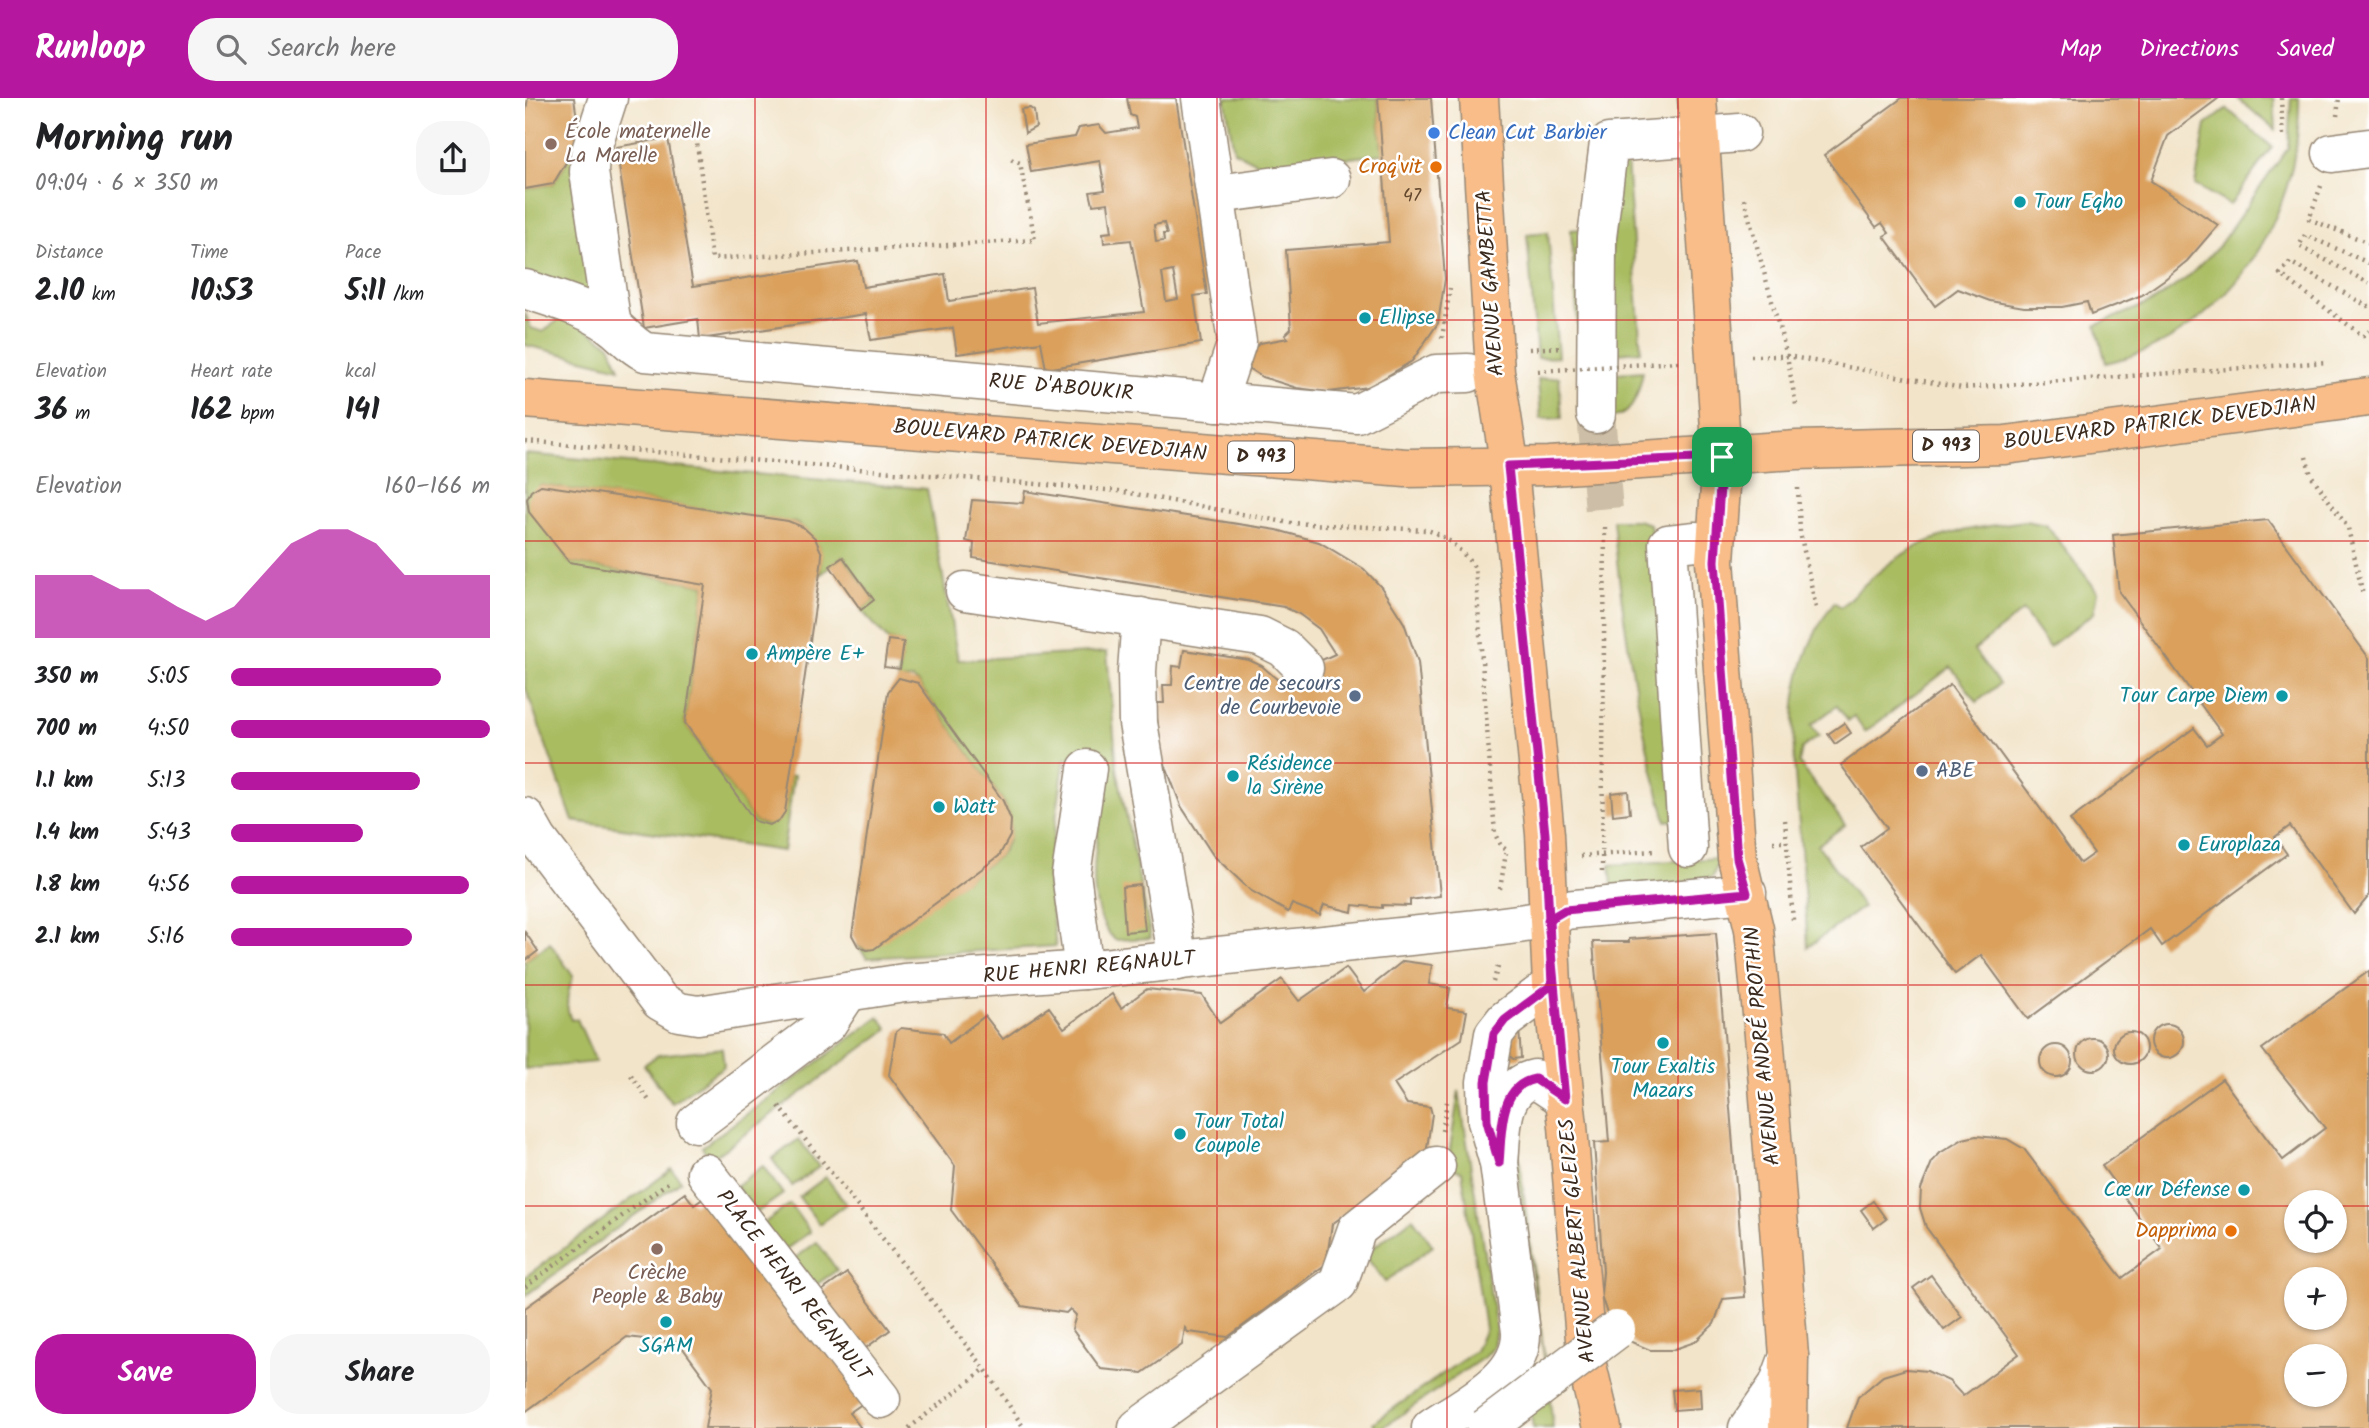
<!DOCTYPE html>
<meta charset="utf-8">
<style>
:root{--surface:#fff;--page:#f6f6f6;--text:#202124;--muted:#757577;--accent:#b5179e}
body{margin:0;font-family:Kalam,sans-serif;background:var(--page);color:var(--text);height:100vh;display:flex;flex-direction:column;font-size:26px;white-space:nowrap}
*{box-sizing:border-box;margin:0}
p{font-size:23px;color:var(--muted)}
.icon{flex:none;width:38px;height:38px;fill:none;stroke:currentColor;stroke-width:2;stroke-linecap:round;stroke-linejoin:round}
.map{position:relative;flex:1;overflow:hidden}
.side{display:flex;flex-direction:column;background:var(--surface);width:525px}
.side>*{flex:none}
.buttons{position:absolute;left:1759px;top:1092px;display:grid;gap:14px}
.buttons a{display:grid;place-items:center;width:63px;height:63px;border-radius:50%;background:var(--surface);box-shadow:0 2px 5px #0004;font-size:35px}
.pin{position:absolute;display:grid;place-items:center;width:60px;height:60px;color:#fff;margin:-30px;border-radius:14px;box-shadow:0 4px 10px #0006}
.round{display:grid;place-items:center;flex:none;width:74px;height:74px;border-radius:28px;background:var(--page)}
.headline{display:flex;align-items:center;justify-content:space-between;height:119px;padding:0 35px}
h1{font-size:38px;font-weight:700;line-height:52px}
.stats{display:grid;grid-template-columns:repeat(3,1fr);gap:10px;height:119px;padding:7px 35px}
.stats div{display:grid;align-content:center}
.stats b{font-size:30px;font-weight:700}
.stats small{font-size:19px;font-weight:400}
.stats p{font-size:19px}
.chart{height:196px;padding:14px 35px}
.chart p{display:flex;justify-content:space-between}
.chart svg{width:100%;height:126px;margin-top:7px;fill:var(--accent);opacity:.7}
.primary-button{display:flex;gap:14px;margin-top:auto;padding:14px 35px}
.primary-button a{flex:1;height:80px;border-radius:28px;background:var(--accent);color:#fff;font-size:28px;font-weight:700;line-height:80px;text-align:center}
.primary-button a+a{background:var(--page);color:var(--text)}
ul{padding:0 35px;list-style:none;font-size:23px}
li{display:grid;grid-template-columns:112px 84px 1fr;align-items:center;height:52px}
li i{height:18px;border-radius:9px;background:var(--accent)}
header{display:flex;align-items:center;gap:42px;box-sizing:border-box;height:98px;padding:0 35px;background:var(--accent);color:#fff}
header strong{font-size:33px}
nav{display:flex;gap:38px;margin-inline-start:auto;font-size:24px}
.search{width:490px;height:63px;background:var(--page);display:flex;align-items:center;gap:18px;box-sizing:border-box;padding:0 24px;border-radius:28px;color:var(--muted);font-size:26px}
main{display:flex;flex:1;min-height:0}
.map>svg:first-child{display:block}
.green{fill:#a9bc61;stroke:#727340;stroke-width:2}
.building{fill:#daa05c;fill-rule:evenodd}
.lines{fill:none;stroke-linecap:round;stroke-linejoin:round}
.minor-tunnel{stroke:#cdbfa7;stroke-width:38;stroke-dasharray:38 19;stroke-linecap:butt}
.minor-casing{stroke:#968774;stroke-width:41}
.major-casing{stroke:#968774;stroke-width:41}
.path{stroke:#968774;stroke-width:4.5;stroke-dasharray:2 5;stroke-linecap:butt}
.minor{stroke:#fff;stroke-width:38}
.major{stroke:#f8bd89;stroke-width:38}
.minor-bridge-casing{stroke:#968774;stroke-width:41;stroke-linecap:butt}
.path-bridge{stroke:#968774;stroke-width:4.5;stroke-dasharray:2 5;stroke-linecap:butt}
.minor-bridge{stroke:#fff;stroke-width:38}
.route-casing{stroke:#fff;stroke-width:14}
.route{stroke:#b5179e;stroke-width:9}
.grid{fill:none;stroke:#d62828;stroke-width:2;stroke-opacity:0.55}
.shop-dot{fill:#3f7fe0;stroke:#fff;stroke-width:2.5}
.education-dot{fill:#8d6e63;stroke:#fff;stroke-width:2.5}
.food-dot{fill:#e8710a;stroke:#fff;stroke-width:2.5}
.culture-dot{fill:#0f9aa8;stroke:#fff;stroke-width:2.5}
.service-dot{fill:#5c6f8a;stroke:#fff;stroke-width:2.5}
.labels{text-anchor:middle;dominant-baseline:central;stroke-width:5;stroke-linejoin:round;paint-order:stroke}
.number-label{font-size:18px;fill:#63482e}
.shield{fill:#fff;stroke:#766a62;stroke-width:2}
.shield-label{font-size:19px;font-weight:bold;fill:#3b2a1e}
.education-label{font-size:21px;fill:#785e54;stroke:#fff;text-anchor:start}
.shop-label{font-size:21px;fill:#366cbe;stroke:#fff;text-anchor:start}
.food-label{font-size:21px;fill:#c56008;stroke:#fff;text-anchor:end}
.culture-label{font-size:21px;fill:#0d838f;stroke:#fff;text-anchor:start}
.street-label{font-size:21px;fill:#3b2a1e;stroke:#fff}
.service-label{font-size:21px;fill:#4e5e75;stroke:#fff;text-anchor:end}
</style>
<header>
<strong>Runloop</strong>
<div class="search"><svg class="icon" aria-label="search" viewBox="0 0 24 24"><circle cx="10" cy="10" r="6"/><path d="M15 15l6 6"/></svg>Search here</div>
<nav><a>Map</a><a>Directions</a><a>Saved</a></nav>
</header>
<main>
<section class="side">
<div class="headline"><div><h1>Morning run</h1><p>09:04 · 6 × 350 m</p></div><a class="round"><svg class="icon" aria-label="share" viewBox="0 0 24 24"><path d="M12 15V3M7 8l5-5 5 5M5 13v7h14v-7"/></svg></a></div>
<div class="stats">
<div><p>Distance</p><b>2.10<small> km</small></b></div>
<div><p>Time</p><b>10:53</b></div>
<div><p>Pace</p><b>5:11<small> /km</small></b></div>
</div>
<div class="stats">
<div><p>Elevation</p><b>36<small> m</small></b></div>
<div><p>Heart rate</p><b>162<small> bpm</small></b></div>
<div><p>kcal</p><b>141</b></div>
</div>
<div class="chart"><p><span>Elevation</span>160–166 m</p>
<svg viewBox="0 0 160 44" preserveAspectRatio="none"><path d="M0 44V22L10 22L20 22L30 27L40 27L50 33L60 38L70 33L80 22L90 11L100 6L110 6L120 11L130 22L140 22L150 22L160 22V44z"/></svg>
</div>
<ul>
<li><b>350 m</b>5:05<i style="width:81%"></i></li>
<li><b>700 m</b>4:50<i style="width:100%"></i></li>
<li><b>1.1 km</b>5:13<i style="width:73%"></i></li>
<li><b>1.4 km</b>5:43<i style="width:51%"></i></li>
<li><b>1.8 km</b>4:56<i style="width:92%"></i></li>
<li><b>2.1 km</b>5:16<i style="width:70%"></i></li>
</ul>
<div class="primary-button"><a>Save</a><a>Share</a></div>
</section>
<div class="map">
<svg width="1844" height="1330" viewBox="0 0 1844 1330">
<rect width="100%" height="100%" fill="#fff"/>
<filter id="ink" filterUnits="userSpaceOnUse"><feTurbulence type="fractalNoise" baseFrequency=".0143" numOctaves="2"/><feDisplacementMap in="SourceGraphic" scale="14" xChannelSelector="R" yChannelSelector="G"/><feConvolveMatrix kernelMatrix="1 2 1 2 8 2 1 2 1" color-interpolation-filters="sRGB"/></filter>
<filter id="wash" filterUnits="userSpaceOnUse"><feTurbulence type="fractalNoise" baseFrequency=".00686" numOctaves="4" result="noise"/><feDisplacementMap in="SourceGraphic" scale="28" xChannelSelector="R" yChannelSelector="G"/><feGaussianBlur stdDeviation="1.57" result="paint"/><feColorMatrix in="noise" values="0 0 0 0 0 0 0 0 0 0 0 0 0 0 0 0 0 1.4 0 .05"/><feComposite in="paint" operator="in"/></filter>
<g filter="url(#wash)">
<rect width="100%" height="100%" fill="#f2e4c9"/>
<g class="green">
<path d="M700 0H853L857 56 742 70 709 53Z"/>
<path d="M1712 0H1749L1751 32Z"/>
<path d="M1766 0H1774C1777 118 1702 239 1581 265L1571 227 1629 203 1663 179 1693 149 1763 50Z"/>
<path d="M1702 11 1747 49 1705 107 1670 87 1681 27Z"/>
<path d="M50 50 75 200 0 175V91L28 86Z"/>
<path d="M1102 63 1116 253 1078 256 1094 64Z"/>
<path d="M1058 131 1055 257 1046 132Z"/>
<path d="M1023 134 1033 259 1012 260 1002 136Z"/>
<path d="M0 214 6 230 18 234 40 217 85 247 95 270 0 247Z"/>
<path d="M1118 273C1113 298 1109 319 1081 320L1078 276Z"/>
<path d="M1034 279 1037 320 1016 321 1013 281Z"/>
<path d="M0 356 402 391 433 562 582 554 592 671 626 840 590 842C551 805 577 718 584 669L540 660 524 767 523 786 531 848 342 860 333 848 342 852 474 758C489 739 488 723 478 703L393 585 387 581 373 582 378 545 363 542 336 512 349 502 318 459 295 477C299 453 292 437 271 425L16 387C0 402 31 447 44 464L180 487 160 625 230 723C262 738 262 699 265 677L269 678 258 753 48 723 0 588Z"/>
<path d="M1088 422H1112L1125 426 1126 434H1129L1150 722 1141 723C1113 624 1097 524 1088 422Z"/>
<path d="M1500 423 1521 427 1573 494 1569 515 1524 549 1498 513 1449 552 1474 586 1452 604 1426 569 1340 634 1329 618 1323 623 1312 608 1286 627 1294 638 1277 650 1274 665 1320 727 1293 747 1338 809 1283 849C1280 804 1277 760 1273 715 1267 636 1259 573 1309 504L1316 509C1383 442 1408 435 1500 423Z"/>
<path d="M1194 760 1188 779 1088 798 1085 767Z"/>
<path d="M25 845 48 878C43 894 39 906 46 922L52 921 71 964 0 971V863Z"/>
<path d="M354 919 363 931 186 1061 177 1049Z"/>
<path d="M197 950 199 968 147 1005 119 967 133 957Z"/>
<path d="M934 993 971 1231 968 1249 959 1259 857 1330H852L848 1325 950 1253 960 1231 937 1073 922 1070Z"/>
<path d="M990 1026 1020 1265 985 1027Z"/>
<path d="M274 1041 294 1069 267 1088 247 1061Z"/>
<path d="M238 1068 258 1096 231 1115 211 1088Z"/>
<path d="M147 1071 156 1083 0 1198V1179Z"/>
<path d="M301 1079 321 1106 294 1126 274 1099Z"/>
<path d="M265 1106 285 1134 258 1153 238 1126Z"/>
<path d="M888 1120 908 1148 860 1184 839 1156Z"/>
<path d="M292 1144 312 1172 285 1191 265 1164Z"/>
<path d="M1025 1301 1028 1330H1008L1006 1316Z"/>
</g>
<g id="blocks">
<g class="building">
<path d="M3 0H49L55 41 28 86 0 91V18Z"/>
<path d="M602 0H651L682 196 669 198 676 245 521 271 516 244 432 256 428 230 346 242 341 216 175 241 173 221 119 230 91 49 143 40 168 188 333 163 338 189 420 176 424 203 507 190 513 225 619 214 606 142 579 145 578 135 587 134 583 105 568 107 565 94 580 92 575 63 506 74 501 46 550 39 554 30 574 27 581 35 612 30 610 19 605 17ZM639 125 642 136H638L639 143 631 144 629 127ZM648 173 653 201 641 203 637 175Z"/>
<path d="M853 0H906L920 181 913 225 887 263 844 289 803 294 772 290 737 279 714 264 735 245 763 240 760 237 766 231 761 152 864 144Z"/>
<path d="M1377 0H1694L1643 38 1626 83 1693 127 1662 163 1640 181 1617 197 1566 217 1562 204 1537 209H1499L1465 203 1433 191 1410 208 1359 138 1364 135 1357 125 1351 129 1299 57Z"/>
<path d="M505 10 509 13 511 29 500 35 496 11Z"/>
<path d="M16 387 263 423 278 429 290 440 297 456 296 468 260 714 254 723 244 727 230 723 160 625 180 487 44 464 4 414 2 401 6 393Z"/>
<path d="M500 393 752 432 794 444 839 471 856 489 879 525 893 564 915 798 885 802V808L857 807V810L828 807 827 814 799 807 795 817 767 806 763 814 725 792 688 757 656 708 637 658 630 605H639L638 587H647L648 568 656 569 659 552 724 562 737 568 753 582 810 556 794 531 774 516 759 509 448 460 449 445 441 443 447 402 498 405Z"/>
<path d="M1743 422 1844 560V798L1829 816 1765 728 1750 739 1762 756 1637 848 1625 831 1503 921 1456 857 1430 876 1336 749 1362 730 1316 667 1425 587 1555 765 1569 755 1545 722 1669 630 1682 647 1697 636 1594 494 1588 437Z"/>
<path d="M318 459 349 502 336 512 305 468Z"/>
<path d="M363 542 379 544 375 571 359 569Z"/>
<path d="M374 580 393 585 478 703 486 722 485 738 474 758 349 851 342 852 333 848 327 837 363 594Z"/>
<path d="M1319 625 1326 635 1310 646 1303 636Z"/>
<path d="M1103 693 1105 715 1088 717 1086 695Z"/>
<path d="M615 787 620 832 600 834 597 789Z"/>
<path d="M0 834 13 853 0 863Z"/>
<path d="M1191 835 1220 1199 1198 1201 1189 1226 1170 1244 1147 1252H1125L1104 1243 1083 1219 1076 1197 1078 1174 1069 1045 1084 1044 1068 844H1104V841Z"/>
<path d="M878 863 907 867 904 886 925 890 922 910 942 913 937 941 869 986 882 1006 905 1009 907 1016 901 1057 807 1126 801 1166 703 1239 663 1234 660 1230 657 1247 617 1275 576 1271 547 1231 551 1217 545 1211 541 1215 497 1208 426 1112 430 1068 364 977 371 934 376 930 418 935 424 945 460 918 478 941 524 909 539 930 587 896 596 910 622 891 677 897 695 925 757 881 774 903 821 870 839 894Z"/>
<path d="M1844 873V1330H1322L1333 1299 1358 1278 1381 1271 1402 1273 1424 1283 1438 1298 1494 1256 1401 1129 1395 1110 1396 1091 1407 1064 1415 1055 1438 1041 1451 1038 1482 1041 1499 1051 1597 1180 1637 1151 1577 1068 1697 981 1758 1062 1800 1030 1737 951ZM1771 1104H1810V1143H1771ZM1771 1181H1810V1220H1771ZM1771 1258H1810V1297H1771Z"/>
<circle cx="1642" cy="943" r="17"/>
<path d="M994 930 996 960 988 961 979 952Z"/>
<circle cx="1605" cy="950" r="16"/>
<circle cx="1568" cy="956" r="16"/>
<circle cx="1531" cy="963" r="16"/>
<path d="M160 1095 169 1107 186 1095 341 1303 324 1315 336 1330H180L187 1290 154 1245 102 1239 0 1314V1210Z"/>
<path d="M1348 1103 1361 1121 1349 1130 1336 1112Z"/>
<path d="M322 1175 365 1232 334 1255 291 1197Z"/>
<path d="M1406 1177 1437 1219 1419 1232 1388 1190Z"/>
<path d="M1175 1290 1176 1310 1149 1312 1147 1292Z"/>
</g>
</g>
</g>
<g filter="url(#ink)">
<use href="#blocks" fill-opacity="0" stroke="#968774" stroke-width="2"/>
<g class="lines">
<path class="minor-tunnel" d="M1071 316 1080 425"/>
<g class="minor-casing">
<g id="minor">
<path d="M83 0 65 56 64 74 87 228"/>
<path d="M676 0 712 244 692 304"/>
<path d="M1807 55 1844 50"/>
<path d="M692 96 806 81"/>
<path d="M0 191C29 201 61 209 86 227 98 236 106 247 120 254L832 316 911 276 943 275"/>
<path d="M1071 316 1072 139 1084 45 1215 35"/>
<path d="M440 493 735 538 759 550 779 570"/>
<path d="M616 519 612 573 613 625 653 863"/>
<path d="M0 719 13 742 135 903 154 914 173 917 379 885 559 872 962 830 1023 822 1040 812 1222 795"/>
<path d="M1163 750 1143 446 1171 443"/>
<path d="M559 872 546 776 562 671"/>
<path d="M1027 887 980 922 969 936 961 984 962 1023 974 1065C977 1036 973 988 1010 981L1040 1001"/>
<path d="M171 1025 302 926 323 894"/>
<path d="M181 1075 356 1301"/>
<path d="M613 1330 813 1185 832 1131 911 1068"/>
<path d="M906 1330C939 1307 998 1281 996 1234L974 1065"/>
<path d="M1223 1330 1253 1287 1264 1258"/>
</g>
</g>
<g class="major-casing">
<g id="major">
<path d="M954 0 970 274 982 351 1020 736 1027 887 1043 1028 1062 1267 1077 1330"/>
<path d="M1172 0 1197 359 1190 463 1212 760 1229 831 1240 948 1264 1258 1263 1330"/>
<path d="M0 301 881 370 1024 368 1272 352 1480 347 1844 299"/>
</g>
</g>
<g class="path">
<path d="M1756 0 1758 38"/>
<path d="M1812 18 1814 0"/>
<path d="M110 37 170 30 187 161 510 142 495 65 483 60"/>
<path d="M1796 88 1784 121 1844 145"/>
<path d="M1219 101 1262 258 1271 307"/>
<path d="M1844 165 1780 137 1774 148 1844 185"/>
<path d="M1844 209 1765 164 1755 176 1838 238 1844 233"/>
<path d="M917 240 925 190"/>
<path d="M1004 251 1037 249"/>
<path d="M1226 258H1262L1437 290 1802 264"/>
<path d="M1137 265 1153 264"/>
<path d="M0 343 594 393 765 425 902 432C924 439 936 452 950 470L970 736 976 748 983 753"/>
<path d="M1781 359 1786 377 1823 430 1838 497"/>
<path d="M1273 390 1275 434 1291 510"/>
<path d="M1260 722 1268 822"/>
<path d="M1248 744H1261"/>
<path d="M1056 758 1128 753"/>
<path d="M1077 774 1080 425"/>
<path d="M975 791 981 755"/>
<path d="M968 884 974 866"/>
<path d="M106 977 125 1004"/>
<path d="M254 1008 460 1271 499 1330"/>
<path d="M917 1033 922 1004"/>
<path d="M0 1189 145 1083"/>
<path d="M384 1330 460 1271"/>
</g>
<use href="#minor" class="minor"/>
<use href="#major" class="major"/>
<g class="minor-bridge-casing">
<path id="minor-bridge" d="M961 1330 1091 1232"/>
</g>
<path class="path-bridge" d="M1013 273 1137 265"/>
<use href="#minor-bridge" class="minor-bridge"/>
</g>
</g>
<g class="lines" filter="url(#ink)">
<g class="route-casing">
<path id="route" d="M1197 359 1190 463 1212 760 1222 795 1040 812 1023 822 1040 1001 1010 981C973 988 977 1036 974 1065L962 1023 961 984 969 936 980 922 1027 887 1020 736 983 368 1197 359"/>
</g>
<use href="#route" class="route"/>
</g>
<path class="grid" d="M230 0V1330M461 0V1330M692 0V1330M922 0V1330M1153 0V1330M1383 0V1330M1614 0V1330M0 222H1844M0 443H1844M0 665H1844M0 887H1844M0 1108H1771M1810 1108H1844"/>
<circle class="shop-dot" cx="909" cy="35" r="7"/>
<g class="education-dot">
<circle cx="26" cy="46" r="7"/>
<circle cx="132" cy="1151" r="7"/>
</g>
<g class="food-dot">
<circle cx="911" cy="69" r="7"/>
<circle cx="1706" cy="1133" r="7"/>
</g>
<g class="culture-dot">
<circle cx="1495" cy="104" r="7"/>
<circle cx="840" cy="220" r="7"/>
<circle cx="227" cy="556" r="7"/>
<circle cx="1757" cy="598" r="7"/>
<circle cx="708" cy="678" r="7"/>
<circle cx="414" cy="709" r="7"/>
<circle cx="1659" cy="747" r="7"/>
<circle cx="1138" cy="945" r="7"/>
<circle cx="655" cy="1036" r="7"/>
<circle cx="1719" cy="1092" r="7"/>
<circle cx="141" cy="1224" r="7"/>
</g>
<g class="service-dot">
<circle cx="830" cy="598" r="7"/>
<circle cx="1397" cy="673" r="7"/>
</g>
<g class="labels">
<g class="number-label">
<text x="887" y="98">47</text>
</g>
<g class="shield">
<rect x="1388" y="332.5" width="66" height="31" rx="5"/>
<rect x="703" y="343.5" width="66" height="31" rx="5"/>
</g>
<g class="shield-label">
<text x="1421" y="348">D 993</text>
<text x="736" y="359">D 993</text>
</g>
<g class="education-label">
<text x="40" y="34">École maternelle<tspan x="40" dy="24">La Marelle</tspan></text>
<text x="132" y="1175" text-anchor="middle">Crèche<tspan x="132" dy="24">People &amp; Baby</tspan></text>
</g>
<g class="shop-label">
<text x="923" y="35">Clean Cut Barbier</text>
</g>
<g class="food-label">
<text x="897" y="69">Croq'vit</text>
<text x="1692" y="1133">Dapprima</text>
</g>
<g class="culture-label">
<text x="1509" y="104">Tour Eqho</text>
<text x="854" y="220">Ellipse</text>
<text x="241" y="556">Ampère E+</text>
<text x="1743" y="598" text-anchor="end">Tour Carpe Diem</text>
<text x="722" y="666">Résidence<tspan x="722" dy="24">la Sirène</tspan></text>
<text x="428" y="709">Watt</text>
<text x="1673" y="747">Europlaza</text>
<text x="1138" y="969" text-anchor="middle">Tour Exaltis<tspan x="1138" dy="24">Mazars</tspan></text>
<text x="669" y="1024">Tour Total<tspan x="669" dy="24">Coupole</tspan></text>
<text x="1705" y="1092" text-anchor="end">Cœur Défense</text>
<text x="141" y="1248" text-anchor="middle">SGAM</text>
</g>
<g class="street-label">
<text transform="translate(966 185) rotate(-94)">AVENUE GAMBETTA</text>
<text transform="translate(536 290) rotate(5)">RUE D'ABOUKIR</text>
<text transform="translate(1635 326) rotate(-7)">BOULEVARD PATRICK DEVEDJIAN</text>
<text transform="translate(525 343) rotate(5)">BOULEVARD PATRICK DEVEDJIAN</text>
<text transform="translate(564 870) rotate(-5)">RUE HENRI REGNAULT</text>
<text transform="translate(1238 948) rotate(-95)">AVENUE ANDRÉ PROTHIN</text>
<text transform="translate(1053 1143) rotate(-95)">AVENUE ALBERT GLEIZES</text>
<text transform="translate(268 1188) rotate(52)">PLACE HENRI REGNAULT</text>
</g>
<g class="service-label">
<text x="816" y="586">Centre de secours<tspan x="816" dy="24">de Courbevoie</tspan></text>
<text x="1411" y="673" text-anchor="start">ABE</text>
</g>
</g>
</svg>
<div class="buttons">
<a><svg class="icon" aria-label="locate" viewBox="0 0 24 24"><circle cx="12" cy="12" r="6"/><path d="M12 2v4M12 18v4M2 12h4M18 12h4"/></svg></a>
<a>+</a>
<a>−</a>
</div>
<div class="pin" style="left:1197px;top:359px;background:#1e9e55"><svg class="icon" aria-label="arrive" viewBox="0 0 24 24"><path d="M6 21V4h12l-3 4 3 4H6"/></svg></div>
</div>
</main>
